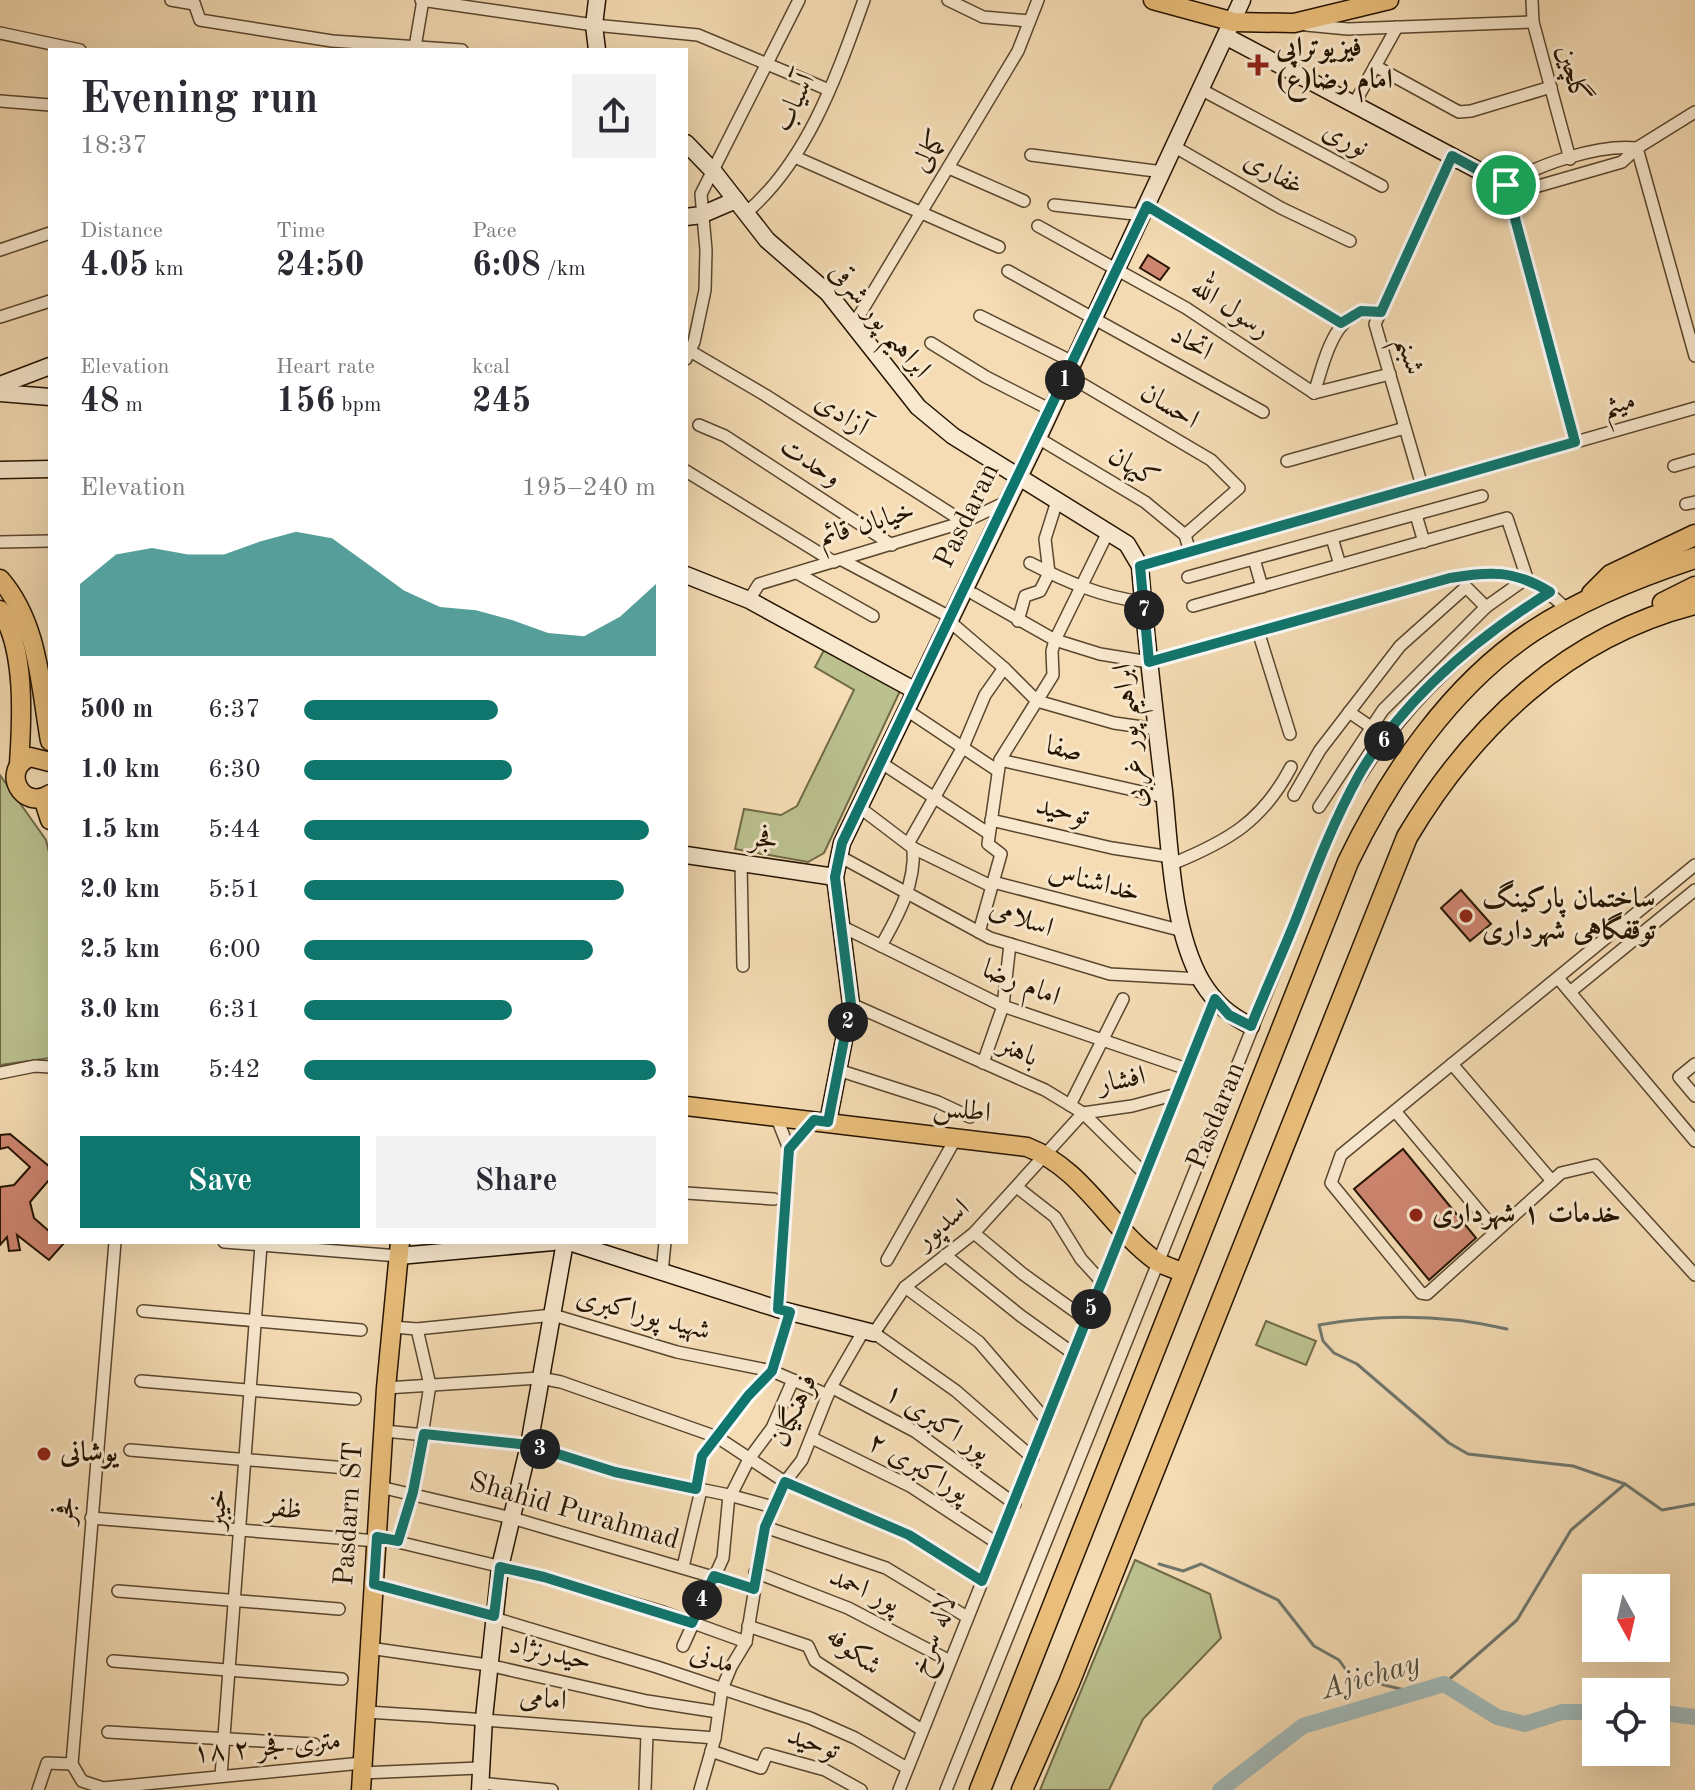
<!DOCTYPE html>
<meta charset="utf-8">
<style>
:root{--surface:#fff;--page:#f2f2f3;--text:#2b2b33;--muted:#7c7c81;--accent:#0f766e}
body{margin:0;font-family:"Old Standard TT",Amiri,serif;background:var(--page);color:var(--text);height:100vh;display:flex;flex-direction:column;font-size:30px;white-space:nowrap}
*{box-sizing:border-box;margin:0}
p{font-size:26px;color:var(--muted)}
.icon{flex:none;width:44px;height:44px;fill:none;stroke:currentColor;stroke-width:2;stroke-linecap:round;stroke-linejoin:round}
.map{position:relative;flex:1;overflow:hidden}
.details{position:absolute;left:48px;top:48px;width:640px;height:1196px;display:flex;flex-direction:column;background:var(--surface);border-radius:0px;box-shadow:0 8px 32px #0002}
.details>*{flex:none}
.needle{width:52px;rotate:172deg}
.buttons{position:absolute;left:1582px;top:1574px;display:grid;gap:16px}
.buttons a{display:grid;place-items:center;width:88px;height:88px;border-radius:0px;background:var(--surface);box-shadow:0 8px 32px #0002;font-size:40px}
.pin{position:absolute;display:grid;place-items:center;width:68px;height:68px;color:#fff;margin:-34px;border:4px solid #fff;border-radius:50%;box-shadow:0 2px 8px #0007}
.km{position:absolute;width:40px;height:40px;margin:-20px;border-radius:50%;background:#222;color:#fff;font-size:22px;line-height:40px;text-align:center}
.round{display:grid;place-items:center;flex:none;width:84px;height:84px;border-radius:0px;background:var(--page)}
.overview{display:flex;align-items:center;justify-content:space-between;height:136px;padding:0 32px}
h1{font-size:44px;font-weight:800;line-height:60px}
.metrics{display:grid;grid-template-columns:repeat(3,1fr);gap:12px;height:136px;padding:8px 32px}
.metrics div{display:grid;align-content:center}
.metrics b{font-size:34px;font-weight:800}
.metrics small{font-size:22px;font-weight:400}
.metrics p{font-size:22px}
.chart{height:224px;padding:16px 32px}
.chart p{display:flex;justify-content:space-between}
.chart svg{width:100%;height:144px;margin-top:8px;fill:var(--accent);opacity:.7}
.cta{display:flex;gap:16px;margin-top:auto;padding:16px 32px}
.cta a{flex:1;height:92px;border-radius:0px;background:var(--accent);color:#fff;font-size:32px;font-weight:800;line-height:92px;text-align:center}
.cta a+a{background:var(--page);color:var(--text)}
ul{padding:0 32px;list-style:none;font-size:26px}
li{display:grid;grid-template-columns:128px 96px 1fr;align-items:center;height:60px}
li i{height:20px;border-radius:10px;background:var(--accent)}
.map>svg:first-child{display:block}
.green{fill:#bac08e;stroke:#706a47;stroke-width:2}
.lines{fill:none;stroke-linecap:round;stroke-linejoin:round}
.stream{stroke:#6f776e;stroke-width:3}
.river{stroke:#a1b9b8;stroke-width:16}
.building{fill:#cf8671;stroke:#251400;stroke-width:2}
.street-casing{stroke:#59462d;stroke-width:14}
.secondary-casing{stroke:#251400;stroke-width:19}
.primary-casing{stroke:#251400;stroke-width:21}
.highway-casing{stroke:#251400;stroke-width:23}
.street{stroke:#f8e8ce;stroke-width:11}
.secondary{stroke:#f8e8ce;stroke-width:16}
.primary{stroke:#eabe7a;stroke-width:18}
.highway{stroke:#eabe7a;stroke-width:20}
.route-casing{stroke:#fff;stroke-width:16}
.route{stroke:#0f766e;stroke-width:10}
.poi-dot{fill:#8f2418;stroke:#f8e8ce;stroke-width:3}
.labels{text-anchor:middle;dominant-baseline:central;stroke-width:6;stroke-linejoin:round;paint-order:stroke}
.poi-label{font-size:28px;font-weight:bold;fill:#251400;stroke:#f8e8ce;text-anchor:start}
.street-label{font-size:28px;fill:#251400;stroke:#f8e8ce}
.water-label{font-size:30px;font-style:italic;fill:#504e40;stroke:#f8e8ce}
</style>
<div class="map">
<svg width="1695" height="1790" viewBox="0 0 1695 1790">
<rect width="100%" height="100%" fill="#f5dcb4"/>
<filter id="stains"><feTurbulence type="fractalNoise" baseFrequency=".0025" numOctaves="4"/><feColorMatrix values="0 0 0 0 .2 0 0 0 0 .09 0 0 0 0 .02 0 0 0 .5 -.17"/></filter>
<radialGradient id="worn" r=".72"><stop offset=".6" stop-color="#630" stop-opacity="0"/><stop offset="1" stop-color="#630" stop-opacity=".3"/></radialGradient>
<g class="green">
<path d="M824 650 900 691 824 853 808 862 735 849 744 809 781 815 797 806 854 690 815 667Z"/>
<path d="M0 775 46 840 50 857V1058L0 1065Z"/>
<path d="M1266 1321 1316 1341 1306 1365 1256 1345Z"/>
<path d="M1135 1560 1210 1594 1221 1638 1143 1719 1109 1790H1040Z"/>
</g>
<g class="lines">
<g class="stream">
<path d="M1507 1329C1446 1315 1381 1314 1319 1325L1323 1341 1334 1353 1357 1364 1449 1443 1468 1454 1573 1466 1625 1484"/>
<path d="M1159 1564 1183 1571 1201 1564 1278 1600 1314 1646 1339 1660 1351 1677 1417 1693"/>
<path d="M1444 1684 1517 1620 1571 1530 1625 1484 1662 1510 1695 1504"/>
</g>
<g class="river">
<path d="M1656 1712 1695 1717"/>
<path d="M1220 1790 1303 1726 1444 1684 1497 1717 1525 1724 1562 1712H1596"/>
</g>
</g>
<g class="building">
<path d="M1148 255 1169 268 1160 280 1140 268Z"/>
<path d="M1461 890 1491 924 1470 941 1441 908Z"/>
<path d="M10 1134 50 1167V1179L30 1202 34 1218 50 1232V1242H65L49 1260 17 1235 20 1250 9 1251 7 1237 0 1245V1187L14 1185 30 1167 8 1147 0 1149V1135Z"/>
<path d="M1403 1149 1476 1238 1429 1280 1354 1189Z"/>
</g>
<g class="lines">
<g class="street-casing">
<g id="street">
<path d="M171 0 194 4"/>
<path d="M193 0 200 20 332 41 462 50"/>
<path d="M421 0 594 25 698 35 829 90"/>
<path d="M948 0 983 17 1029 21"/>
<path d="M1532 0 1533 22 1570 159"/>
<path d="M1306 25 1348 29 1533 22"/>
<path d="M0 33 80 50"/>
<path d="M415 47 423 0"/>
<path d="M1375 66 1459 112 1471 111 1551 87"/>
<path d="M1202 90 1382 186"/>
<path d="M0 101 50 105"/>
<path d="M1354 104 1397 27"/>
<path d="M1175 147 1281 208 1350 241"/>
<path d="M1637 148 1695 356"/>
<path d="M1031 155 1163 172"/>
<path d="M795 157 999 247"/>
<path d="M949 168 1024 201"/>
<path d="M1506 185 1575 442"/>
<path d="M1506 185 1528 189 1622 162 1637 148 1695 112"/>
<path d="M1506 185C1538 164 1599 144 1637 148"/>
<path d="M1054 205 1143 215"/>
<path d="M1147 206 1341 323"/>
<path d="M746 213C808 160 837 75 864 0"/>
<path d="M1038 226 1186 308 1314 393"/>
<path d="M0 250 50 233"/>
<path d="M1008 271 1263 412"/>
<path d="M980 316 1073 362"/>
<path d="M0 317 50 301"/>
<path d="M854 324 1018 51 1038 0"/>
<path d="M931 343 986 377 1051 410"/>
<path d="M690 351 765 395 964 522"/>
<path d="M686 359 694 342 705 290 706 250 701 194 799 0"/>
<path d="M1067 375 1211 460 1239 488 1185 535"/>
<path d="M1314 393C1325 360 1335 302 1381 312"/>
<path d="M1314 393 1390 374"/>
<path d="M699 425 725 436 892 545"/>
<path d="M1038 438 1145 502 1185 535 1190 552"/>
<path d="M1287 461 1405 428"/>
<path d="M1674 466 1695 460"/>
<path d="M686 471 834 562"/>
<path d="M1422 486 1375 324 1452 156"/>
<path d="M1686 504 1695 502"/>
<path d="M1416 515 1424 542"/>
<path d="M1332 538 1340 565"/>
<path d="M0 542 50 541"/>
<path d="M1254 559 1262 587"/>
<path d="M842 560 950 617"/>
<path d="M1030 563C1067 582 1102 597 1143 602"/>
<path d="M1140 566 1695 408"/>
<path d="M797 573 873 616"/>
<path d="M1188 577 1482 496"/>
<path d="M974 594 1055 640 1100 654 1149 662 1450 578C1501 569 1530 571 1567 610"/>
<path d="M749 600 759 584 964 522 1006 502"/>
<path d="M1193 606 1507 518 1527 578 1486 607 1383 710 1319 807"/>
<path d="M948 620 1004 668 1037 701 1114 723 1157 729"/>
<path d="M1018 621 1025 596 1040 591 1049 573 1045 539 1057 501"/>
<path d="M1258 631 1290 734"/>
<path d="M905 709 998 771"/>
<path d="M1349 712 1371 727"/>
<path d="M1000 760 1164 797"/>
<path d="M880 762 988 833"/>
<path d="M1294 795 1320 750 1400 646 1466 587 1486 607"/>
<path d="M859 807 913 848 991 886"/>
<path d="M991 820 1112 848 1171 857"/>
<path d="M908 844 963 747 985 695 1004 668"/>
<path d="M839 856 990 938 1110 974 1201 979"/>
<path d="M741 863 743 966"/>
<path d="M1172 864C1228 841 1262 822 1291 767"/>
<path d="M1695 865 1341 1155 1331 1183 1421 1293 1427 1294 1561 1173 1595 1165 1695 1275"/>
<path d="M993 882 1183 931"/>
<path d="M843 927 1003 1006 1187 1069"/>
<path d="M979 932 1001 854 988 844 1000 760 1053 675 1052 651 1055 640 1108 532"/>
<path d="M881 946C898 916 916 883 913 848"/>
<path d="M1558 978 1695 1141"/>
<path d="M1570 992 1695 890"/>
<path d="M851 1004 1045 1090 1083 1113 1145 1174"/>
<path d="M983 1063 1003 1006 1010 944"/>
<path d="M1452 1064 1552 1181"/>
<path d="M1695 1064 1679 1077 1695 1096"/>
<path d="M838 1070 938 1102 970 1117"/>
<path d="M0 1073 35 1066 50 1067"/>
<path d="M1070 1105 1123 999"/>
<path d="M1395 1111 1496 1231"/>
<path d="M776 1116 789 1149 814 1120"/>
<path d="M1018 1188 1055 1217 1081 1259 1102 1282"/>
<path d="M686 1193 774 1199"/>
<path d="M974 1233 1023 1274 1087 1320"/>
<path d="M115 1242 72 1764 82 1781 103 1788 362 1763"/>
<path d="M224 1242 399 1256"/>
<path d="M945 1255 1021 1316 1074 1354"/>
<path d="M887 1260 956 1138"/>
<path d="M662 1273 665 1242"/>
<path d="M905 1287 979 1342 1047 1421"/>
<path d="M778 1309 789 1149"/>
<path d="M143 1311 361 1330"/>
<path d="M393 1327 417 1329 553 1315 677 1352 772 1371 828 1395"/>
<path d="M141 1381 355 1399"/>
<path d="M831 1387 916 1432 1015 1504"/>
<path d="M386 1388 540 1378 561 1382 717 1437 785 1482 909 1535 982 1581"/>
<path d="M384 1431 529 1445 615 1472 729 1495 773 1507"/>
<path d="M812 1438 910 1486 997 1543"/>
<path d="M130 1450 347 1468"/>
<path d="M1033 1458 956 1391 874 1333 905 1287 974 1233 1083 1113 1132 1106 1177 1094"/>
<path d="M380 1487 512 1518 754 1589"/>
<path d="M696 1489 702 1456 748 1396 772 1371 790 1312"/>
<path d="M731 1495 749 1459 772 1428 793 1380"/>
<path d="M91 1518 377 1541"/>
<path d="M765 1527 886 1568 967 1617"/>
<path d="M377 1537 544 1577 663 1612 746 1642"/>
<path d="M398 1541 413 1492 430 1385 417 1329"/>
<path d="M683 1567 701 1490"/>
<path d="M755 1572 848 1608 950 1661"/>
<path d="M374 1584 494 1616"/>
<path d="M118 1591 339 1609"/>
<path d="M494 1618 657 1667 810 1718 855 1738 907 1768"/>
<path d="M748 1626 808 1646 815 1661 922 1730"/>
<path d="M683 1646 723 1558 729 1495"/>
<path d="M369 1648 488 1665 647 1701 718 1712"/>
<path d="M113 1661 342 1679"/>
<path d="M365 1712C482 1718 598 1730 715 1738"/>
<path d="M108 1732 314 1744"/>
<path d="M711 1751 761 1768 767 1754 825 1770 861 1790"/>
<path d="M361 1773 479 1768"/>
<path d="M221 1776 261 1245"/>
<path d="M479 1783 552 1790"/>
<path d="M38 1790 47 1763 72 1764"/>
<path d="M645 1790 647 1734"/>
<path d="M700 1790 715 1738 722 1689 731 1667 746 1642 765 1527 785 1482 802 1460 831 1387 864 1330"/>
<path d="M899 1790 1215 999"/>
<path d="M946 1790 1340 810C1392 715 1459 649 1550 592"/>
</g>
</g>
<g class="secondary-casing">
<g id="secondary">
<path d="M597 0 594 25 597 50"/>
<path d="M1227 37 1506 185"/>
<path d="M686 143 714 172 767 240 828 293 918 407 953 436 1127 544 1140 566C1146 641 1155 716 1164 791 1170 850 1172 930 1202 982 1215 1003 1229 1015 1251 1026"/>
<path d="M686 217 701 215 736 200"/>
<path d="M0 385 50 366"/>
<path d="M0 393 50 397"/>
<path d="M0 470 50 469"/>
<path d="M686 575 749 600 914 690"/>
<path d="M686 855 835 877"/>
<path d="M828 1122 851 1004 835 877 842 843 1038 438 1242 0"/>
<path d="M569 1242 778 1309 874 1333"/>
<path d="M399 1256 553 1242"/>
<path d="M480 1790 484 1718 500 1567 529 1445 565 1242"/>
</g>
</g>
<g class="primary-casing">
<g id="primary">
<path d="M1153 0 1234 22 1294 23 1389 0"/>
<path d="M0 579C39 624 40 685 50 741"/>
<path d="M0 610C26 648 22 720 19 764"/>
<path d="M50 762 30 757C0 770 22 812 50 794"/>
<path d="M43 798 50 820"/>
<path d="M686 1106 1027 1147C1084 1169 1108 1226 1156 1261 1164 1266 1175 1269 1184 1273"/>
<path d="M361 1790 386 1388 400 1242"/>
</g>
</g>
<g class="highway-casing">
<g id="highway">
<path d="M1592 594 1611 575 1695 535"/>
<path d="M1663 603 1695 587"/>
<path d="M980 1790 1348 862C1390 775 1451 685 1533 631 1582 599 1640 576 1695 558"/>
<path d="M1022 1790 1069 1683 1407 837C1473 726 1568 636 1695 604"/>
</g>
</g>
<use href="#street" class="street"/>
<use href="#secondary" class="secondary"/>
<use href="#primary" class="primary"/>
<use href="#highway" class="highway"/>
</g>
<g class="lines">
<g class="route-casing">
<path id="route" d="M1452 156 1506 185 1575 442 1140 566 1149 662 1450 578C1490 571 1514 570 1550 592 1475 639 1404 698 1359 775 1334 820 1316 867 1298 914 1283 952 1266 989 1251 1026L1229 1015 1215 999 982 1581 909 1535 785 1482 765 1527 754 1589 714 1576 692 1623 544 1577 500 1567 494 1616 374 1584 377 1537 398 1541 413 1492 424 1434 529 1445 615 1472 696 1489 702 1456 748 1396 772 1371 790 1312 778 1309 789 1149 814 1120 828 1122 851 1004 835 877 842 843 1147 206 1341 323 1361 311 1381 312Z"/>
</g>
<use href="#route" class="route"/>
</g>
<g class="poi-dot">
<path d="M1254 53h8v8h8v8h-8v8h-8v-8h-8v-8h8z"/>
<circle cx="1466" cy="916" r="8"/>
<circle cx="1416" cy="1215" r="8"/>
<circle cx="44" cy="1454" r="8"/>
</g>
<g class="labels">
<g class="poi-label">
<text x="1276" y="49">فیزیوتراپی<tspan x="1276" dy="32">امام رضا(ع)</tspan></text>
<text x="1482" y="900">ساختمان پارکینگ<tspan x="1482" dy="32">توقفگاهی شهرداری</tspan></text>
<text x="1432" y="1215">خدمات ۱ شهرداری</text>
<text x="60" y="1454">یوشانی</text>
</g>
<g class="street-label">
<text transform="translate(1572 74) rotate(75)">گلچین</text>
<text transform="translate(795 103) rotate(-64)">آسیاب</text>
<text transform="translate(1345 140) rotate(27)">نوری</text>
<text transform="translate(930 152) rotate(-58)">کمالی</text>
<text transform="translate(1273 174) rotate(29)">غفاری</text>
<text transform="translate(1230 309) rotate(33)">رسول الله</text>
<text transform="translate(879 321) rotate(50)">ابراهیم پور شرقی</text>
<text transform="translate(1191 344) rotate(30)">اتحاد</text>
<text transform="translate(1409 356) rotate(74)">شبنم</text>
<text transform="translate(1619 405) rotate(-16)">میثم</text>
<text transform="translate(1169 407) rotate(31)">احسان</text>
<text transform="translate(841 415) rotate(33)">آزادی</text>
<text transform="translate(810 463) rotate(33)">وحدت</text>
<text transform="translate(1133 468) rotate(32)">کیهان</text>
<text transform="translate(968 516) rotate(-64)">Pasdaran</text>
<text transform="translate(867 525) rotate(-17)">خیابان قائم</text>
<text transform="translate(1131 736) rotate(-96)">ابراهیم پور غربی</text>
<text transform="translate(1064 750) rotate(12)">صفا</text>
<text transform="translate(1062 812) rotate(13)">توحید</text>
<text transform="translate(764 840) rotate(8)">فجر</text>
<text transform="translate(1094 883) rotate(14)">خداشناس</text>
<text transform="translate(1021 919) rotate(20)">اسلامی</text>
<text transform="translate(1021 984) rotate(22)">امام رضا</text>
<text transform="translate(1018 1052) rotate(24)">باهنر</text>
<text transform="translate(1122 1081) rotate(-11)">افشار</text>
<text transform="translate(962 1111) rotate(7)">اطلس</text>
<text transform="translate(1217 1116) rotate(-68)">Pasdaran</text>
<text transform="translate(943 1225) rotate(-40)">اسدپور</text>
<text transform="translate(643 1315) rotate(15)">شهید پوراکبری</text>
<text transform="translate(795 1411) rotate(-66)">فرهنگیان</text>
<text transform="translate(937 1423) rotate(33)">پور اکبری ۱</text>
<text transform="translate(918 1468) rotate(30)">پوراکبری ۲</text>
<text transform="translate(218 1509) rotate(-86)">خیبر</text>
<text transform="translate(66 1510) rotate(-85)">فجر</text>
<text transform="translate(284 1510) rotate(5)">ظفر</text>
<text transform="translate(574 1512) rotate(16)">Shahid Purahmad</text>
<text transform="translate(350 1514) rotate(-86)">Pasdarn ST</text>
<text transform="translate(864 1591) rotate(24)">پور احمد</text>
<text transform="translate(934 1635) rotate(-68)">لاله سرخ</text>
<text transform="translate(853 1652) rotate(38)">شکوفه</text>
<text transform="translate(550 1654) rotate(13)">حیدرنژاد</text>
<text transform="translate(712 1660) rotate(18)">مدنی</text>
<text transform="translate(543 1700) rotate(6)">امامی</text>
<text transform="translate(813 1744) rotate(19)">توحید</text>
<text transform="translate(267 1748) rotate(-5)">۱۸ متری فجر ۲</text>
</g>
<g class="water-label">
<text transform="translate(1371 1677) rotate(-16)">Ajichay</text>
</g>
</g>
<rect width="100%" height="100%" filter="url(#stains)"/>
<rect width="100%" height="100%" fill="url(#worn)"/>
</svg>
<div class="buttons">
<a><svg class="needle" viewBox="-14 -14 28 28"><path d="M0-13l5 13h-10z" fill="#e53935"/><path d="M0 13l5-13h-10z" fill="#7c7c81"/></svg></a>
<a><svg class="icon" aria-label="locate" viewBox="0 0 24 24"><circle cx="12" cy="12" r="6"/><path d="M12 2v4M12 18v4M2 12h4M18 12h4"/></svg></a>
</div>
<div class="pin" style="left:1506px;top:185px;background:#1e9e55"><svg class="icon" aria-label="arrive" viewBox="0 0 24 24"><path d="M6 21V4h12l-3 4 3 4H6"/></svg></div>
<b class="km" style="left:1065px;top:380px">1</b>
<b class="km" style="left:848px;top:1022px">2</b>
<b class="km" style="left:540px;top:1449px">3</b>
<b class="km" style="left:702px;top:1600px">4</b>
<b class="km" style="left:1091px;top:1309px">5</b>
<b class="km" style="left:1384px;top:741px">6</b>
<b class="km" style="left:1144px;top:610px">7</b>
<section class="details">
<div class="overview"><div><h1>Evening run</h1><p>18:37</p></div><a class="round"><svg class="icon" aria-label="share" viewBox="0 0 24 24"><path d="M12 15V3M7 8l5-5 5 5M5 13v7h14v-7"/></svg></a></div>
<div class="metrics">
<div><p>Distance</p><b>4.05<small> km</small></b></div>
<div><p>Time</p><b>24:50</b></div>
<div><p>Pace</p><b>6:08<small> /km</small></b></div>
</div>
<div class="metrics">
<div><p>Elevation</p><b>48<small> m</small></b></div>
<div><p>Heart rate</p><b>156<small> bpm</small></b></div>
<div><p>kcal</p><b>245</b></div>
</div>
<div class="chart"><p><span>Elevation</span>195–240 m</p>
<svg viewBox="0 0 160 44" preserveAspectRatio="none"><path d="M0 44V22L10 13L20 11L30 13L40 13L50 9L60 6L70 8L80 16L90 24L100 29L110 30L120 33L130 37L140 38L150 32L160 22V44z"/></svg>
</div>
<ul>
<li><b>500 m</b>6:37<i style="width:55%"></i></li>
<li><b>1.0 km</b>6:30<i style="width:59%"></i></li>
<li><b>1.5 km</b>5:44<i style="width:98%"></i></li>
<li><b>2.0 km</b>5:51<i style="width:91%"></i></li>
<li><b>2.5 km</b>6:00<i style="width:82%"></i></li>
<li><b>3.0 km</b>6:31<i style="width:59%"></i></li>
<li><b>3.5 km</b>5:42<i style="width:100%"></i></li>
</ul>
<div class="cta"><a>Save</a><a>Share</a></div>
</section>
</div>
